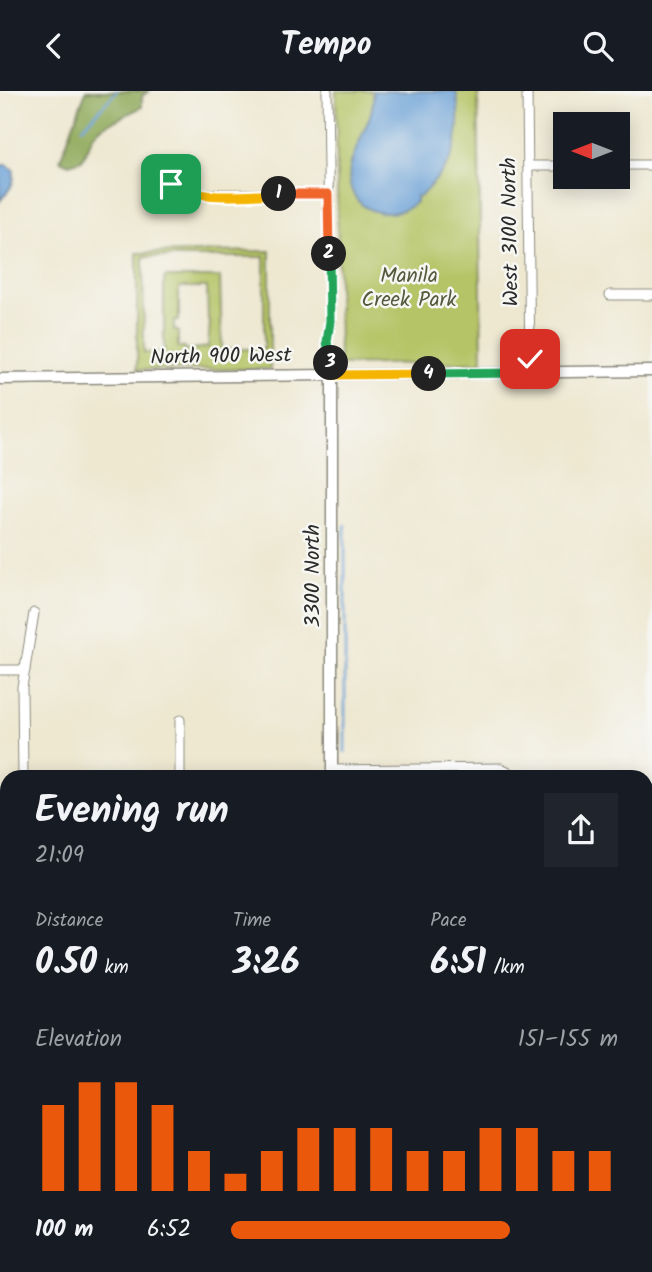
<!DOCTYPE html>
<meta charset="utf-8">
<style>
:root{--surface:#171b24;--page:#20242c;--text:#f1f3f6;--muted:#9ea1a6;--accent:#ea580c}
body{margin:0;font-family:Kalam,sans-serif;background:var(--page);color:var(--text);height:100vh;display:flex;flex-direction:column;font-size:26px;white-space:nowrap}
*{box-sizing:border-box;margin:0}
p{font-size:23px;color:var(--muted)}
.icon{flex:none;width:38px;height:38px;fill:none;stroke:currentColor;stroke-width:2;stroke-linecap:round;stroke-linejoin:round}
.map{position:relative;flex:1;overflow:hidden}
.drawer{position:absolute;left:0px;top:679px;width:653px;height:502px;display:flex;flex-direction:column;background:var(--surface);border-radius:21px 21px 0 0;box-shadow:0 4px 18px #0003}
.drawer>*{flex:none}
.needle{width:46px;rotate:270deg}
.controls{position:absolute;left:553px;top:21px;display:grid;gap:14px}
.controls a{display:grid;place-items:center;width:77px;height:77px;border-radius:0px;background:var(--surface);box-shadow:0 4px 18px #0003;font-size:35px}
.pin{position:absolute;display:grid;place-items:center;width:60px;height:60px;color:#fff;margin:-30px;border-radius:14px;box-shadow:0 4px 10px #0006}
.km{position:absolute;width:35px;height:35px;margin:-18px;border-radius:50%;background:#222;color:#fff;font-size:19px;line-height:35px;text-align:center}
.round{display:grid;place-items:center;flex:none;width:74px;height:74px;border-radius:0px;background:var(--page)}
.overview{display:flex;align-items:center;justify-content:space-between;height:119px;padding:0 35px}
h1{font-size:38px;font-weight:800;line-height:52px}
.stats{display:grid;grid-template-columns:repeat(3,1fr);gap:10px;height:119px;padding:7px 35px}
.stats div{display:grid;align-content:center}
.stats b{font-size:35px;font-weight:800}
.stats small{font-size:19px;font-weight:400}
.stats p{font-size:19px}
.chart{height:196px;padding:14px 35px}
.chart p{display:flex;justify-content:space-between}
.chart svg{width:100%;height:126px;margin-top:7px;stroke:var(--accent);stroke-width:6}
ul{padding:0 35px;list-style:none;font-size:23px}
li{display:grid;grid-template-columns:112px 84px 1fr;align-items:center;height:52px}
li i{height:18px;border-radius:9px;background:var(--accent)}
header{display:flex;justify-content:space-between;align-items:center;height:91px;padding:0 35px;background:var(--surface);font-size:32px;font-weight:800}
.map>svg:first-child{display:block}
.green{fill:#b5c466;stroke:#707848;stroke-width:2;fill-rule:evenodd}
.forest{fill:#90aa5b;stroke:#5e6a43;stroke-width:2}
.water{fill:#689fd6;stroke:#4a6580;stroke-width:2}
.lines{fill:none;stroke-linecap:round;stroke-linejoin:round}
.stream{stroke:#689fd6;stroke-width:2.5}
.minor-casing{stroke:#8c8a7e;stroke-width:11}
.tertiary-casing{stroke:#8c8a7e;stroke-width:13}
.minor{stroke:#fff;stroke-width:9}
.tertiary{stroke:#fff;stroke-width:10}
.split-1-casing{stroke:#fff;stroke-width:14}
.split-2-casing{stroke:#fff;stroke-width:14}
.split-3-casing{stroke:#fff;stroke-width:14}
.split-4-casing{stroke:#fff;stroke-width:14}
.split-5-casing{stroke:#fff;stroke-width:14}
.split-1{stroke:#f5b400;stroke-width:9}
.split-2{stroke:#f0652b;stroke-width:9}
.split-3{stroke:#22a559;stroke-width:9}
.split-4{stroke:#f5b400;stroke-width:9}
.split-5{stroke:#22a559;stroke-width:9}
.labels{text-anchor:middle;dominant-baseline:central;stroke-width:5;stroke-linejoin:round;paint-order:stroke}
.street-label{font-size:21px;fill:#2b2b2b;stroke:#f6f6f2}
.park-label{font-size:21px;fill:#54593d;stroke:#f6f6f2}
</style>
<header><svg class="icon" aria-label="back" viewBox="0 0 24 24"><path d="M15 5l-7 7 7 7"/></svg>Tempo<svg class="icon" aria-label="search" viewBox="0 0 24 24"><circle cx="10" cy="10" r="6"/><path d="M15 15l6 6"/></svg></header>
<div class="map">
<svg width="652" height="1181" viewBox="0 0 652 1181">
<rect width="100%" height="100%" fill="#f6f6f2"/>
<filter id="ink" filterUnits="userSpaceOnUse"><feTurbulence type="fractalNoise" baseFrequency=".0143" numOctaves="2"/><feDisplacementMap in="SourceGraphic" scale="14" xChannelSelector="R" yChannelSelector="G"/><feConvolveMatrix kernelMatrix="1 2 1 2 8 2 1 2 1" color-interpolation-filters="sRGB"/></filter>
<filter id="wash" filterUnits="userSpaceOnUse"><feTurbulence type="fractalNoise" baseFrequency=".00686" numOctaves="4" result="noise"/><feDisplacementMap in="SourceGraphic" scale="28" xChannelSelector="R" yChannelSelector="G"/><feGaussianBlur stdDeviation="1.57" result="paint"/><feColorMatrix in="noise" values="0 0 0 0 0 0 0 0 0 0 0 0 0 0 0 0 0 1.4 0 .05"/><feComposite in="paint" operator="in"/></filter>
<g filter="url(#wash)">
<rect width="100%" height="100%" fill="#eee8d1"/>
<g class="green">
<path d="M336 0H478L482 271 339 274Z"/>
<path d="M270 160V278L137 279V162ZM143 166H264V258H222L220 186H166L164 188V261L144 262ZM179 196H207L208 229 210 230 208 256 185 259V256H178V240L174 239V230H179Z"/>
<path d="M0 729H7V848L4 822H0Z"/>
</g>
<path class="forest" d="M86 0H149L142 5V16L102 36 94 43 82 69 69 73 60 69Z"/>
<g class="water">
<path d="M373 0H456C460 20 459 47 451 66 446 80 430 94 420 106L416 105V111C389 135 343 118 350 78 354 51 376 29 373 0Z"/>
<path d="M0 74H7L13 78C17 92 8 100 0 110Z"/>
</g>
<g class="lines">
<g class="stream">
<path d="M82 37 117 0"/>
<path d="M345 434V661"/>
</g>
</g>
</g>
<g filter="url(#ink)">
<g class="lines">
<g class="minor-casing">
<g id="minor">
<path d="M327 0 330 230 327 251 332 284"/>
<path d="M527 0 530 282"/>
<path d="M618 74H652"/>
<path d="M150 75C167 89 179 100 201 103H328"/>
<path d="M528 75H565"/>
<path d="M610 204H652"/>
<path d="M0 579H25"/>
<path d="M332 679 501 677 509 681 512 686"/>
<path d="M23 686 22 596 34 522"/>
<path d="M180 686V629"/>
<path d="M0 720 7 721"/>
<path d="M646 955H652"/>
<path d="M0 965H7"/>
<path d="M646 1087H652"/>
<path d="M0 1175 64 1174"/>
<path d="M417 1181V1174"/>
</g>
</g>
<g class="tertiary-casing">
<g id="tertiary">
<path d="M332 284V686"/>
<path d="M0 288 652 280"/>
<path d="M341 1174V1181"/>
</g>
</g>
<use href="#minor" class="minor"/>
<use href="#tertiary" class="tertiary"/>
</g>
</g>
<g class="lines" filter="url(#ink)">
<g class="split-1-casing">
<path id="split-1" d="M171 93C203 111 243 104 279 103"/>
</g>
<g class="split-2-casing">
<path id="split-2" d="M279 103H328L329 163"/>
</g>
<g class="split-3-casing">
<path id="split-3" d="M329 163 330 230 327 251 331 272"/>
</g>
<g class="split-4-casing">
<path id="split-4" d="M331 272 332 284 429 283"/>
</g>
<g class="split-5-casing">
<path id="split-5" d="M429 283 530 282V268"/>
</g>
<use href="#split-1" class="split-1"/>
<use href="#split-2" class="split-2"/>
<use href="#split-3" class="split-3"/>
<use href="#split-4" class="split-4"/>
<use href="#split-5" class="split-5"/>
</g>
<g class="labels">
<g class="street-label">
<text transform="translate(511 141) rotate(-91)">West 3100 North</text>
<text transform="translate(221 266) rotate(-1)">North 900 West</text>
<text transform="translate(313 485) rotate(-90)">3300 North</text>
</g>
<g class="park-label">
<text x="409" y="185">Manila<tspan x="409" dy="24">Creek Park</tspan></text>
</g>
</g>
</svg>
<div class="controls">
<a><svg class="needle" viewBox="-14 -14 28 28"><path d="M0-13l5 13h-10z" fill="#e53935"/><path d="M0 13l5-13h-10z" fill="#9ea1a6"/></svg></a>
</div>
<div class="pin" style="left:171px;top:93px;background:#1e9e55"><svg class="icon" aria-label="arrive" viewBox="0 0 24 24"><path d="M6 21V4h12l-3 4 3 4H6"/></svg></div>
<div class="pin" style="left:530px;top:268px;background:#d93025"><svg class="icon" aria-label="check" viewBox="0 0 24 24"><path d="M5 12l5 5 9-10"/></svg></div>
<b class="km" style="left:279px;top:103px">1</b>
<b class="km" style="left:329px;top:163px">2</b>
<b class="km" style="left:331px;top:272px">3</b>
<b class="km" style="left:429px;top:283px">4</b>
<section class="drawer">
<div class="overview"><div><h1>Evening run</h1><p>21:09</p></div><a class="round"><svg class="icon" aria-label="share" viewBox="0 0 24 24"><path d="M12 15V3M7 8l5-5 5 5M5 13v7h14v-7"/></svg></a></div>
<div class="stats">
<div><p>Distance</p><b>0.50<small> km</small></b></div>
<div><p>Time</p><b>3:26</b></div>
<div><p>Pace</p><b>6:51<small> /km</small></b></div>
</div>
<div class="chart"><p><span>Elevation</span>151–155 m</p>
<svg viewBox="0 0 160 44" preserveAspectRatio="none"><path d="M5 44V14M15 44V6M25 44V6M35 44V14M45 44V30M55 44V38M65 44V30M75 44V22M85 44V22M95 44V22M105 44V30M115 44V30M125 44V22M135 44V22M145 44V30M155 44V30"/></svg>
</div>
<ul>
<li><b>100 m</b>6:52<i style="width:72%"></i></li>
</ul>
</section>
</div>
